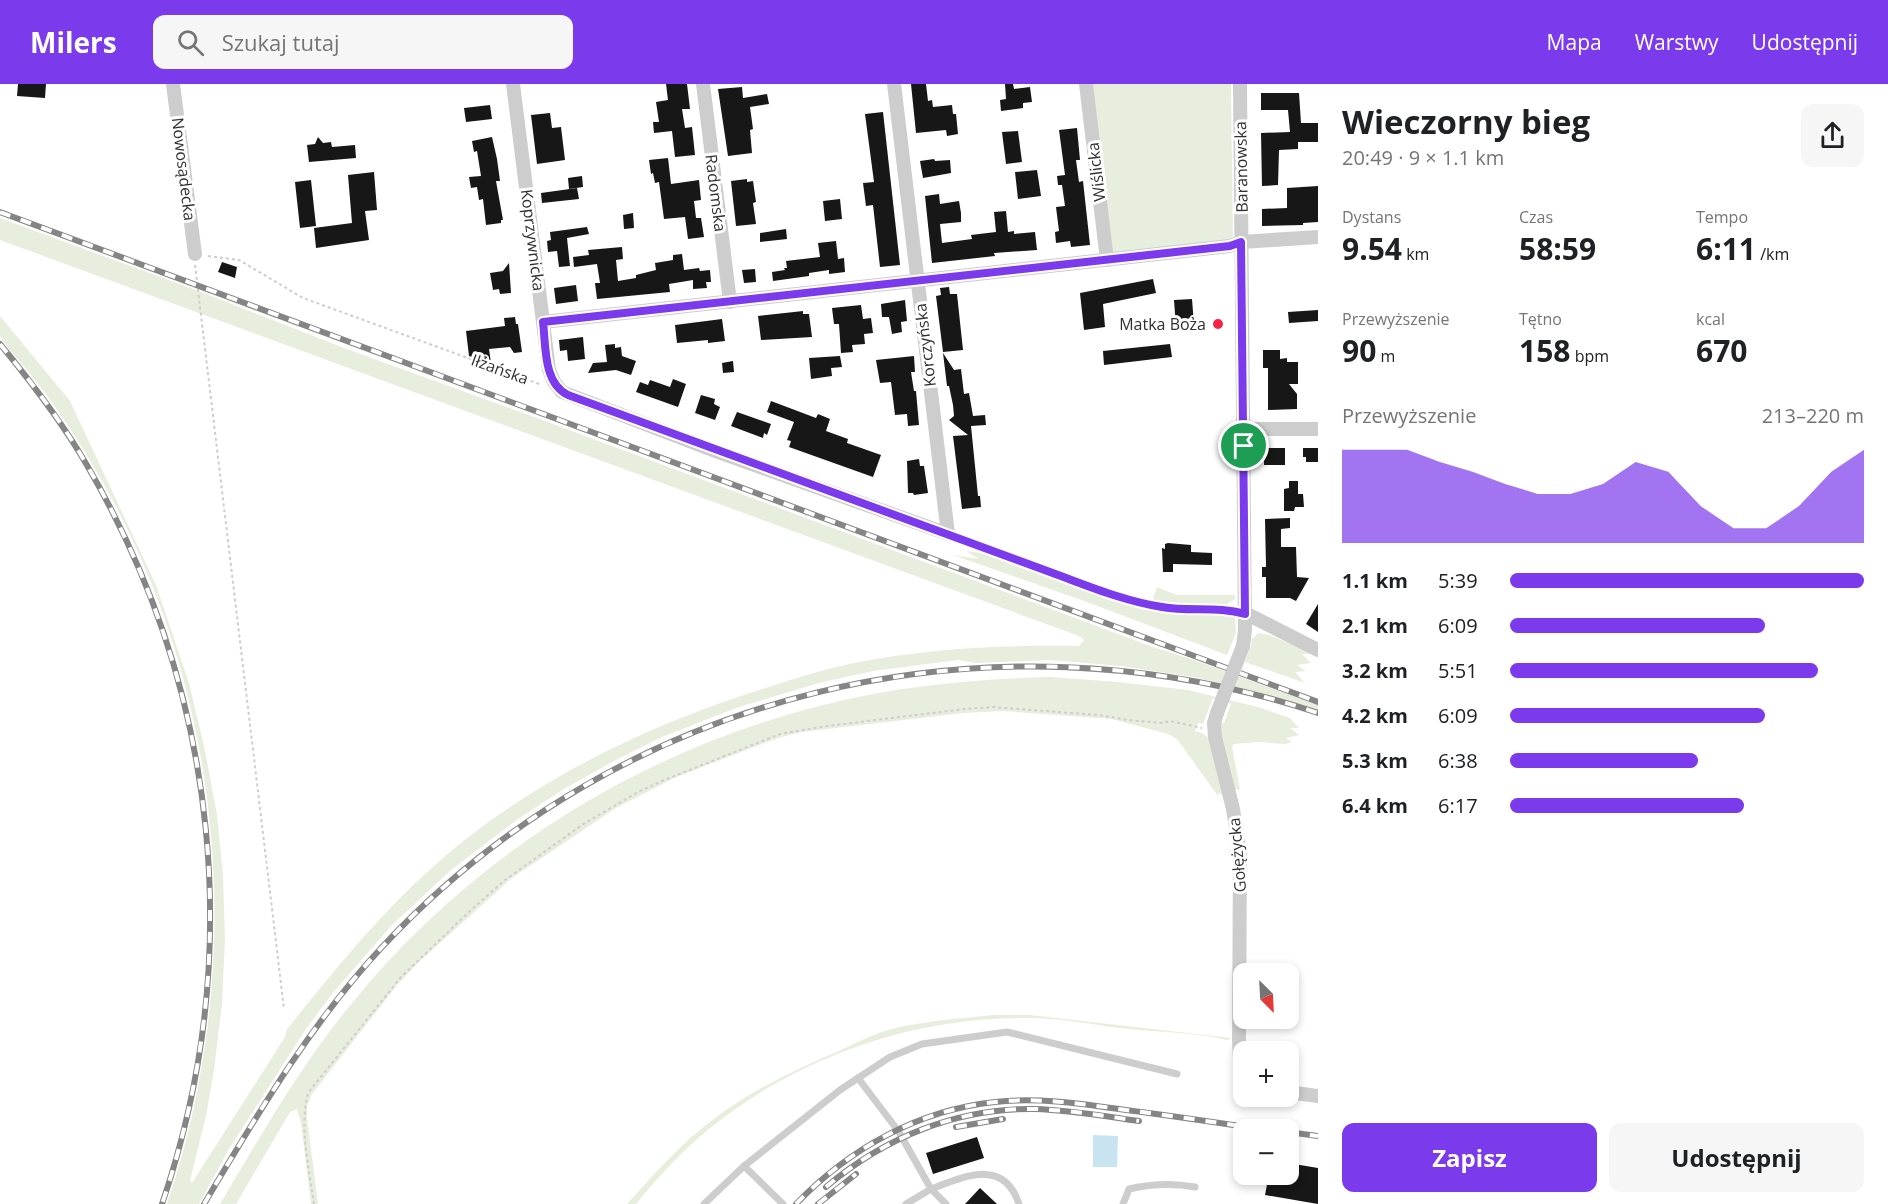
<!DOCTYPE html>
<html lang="pl">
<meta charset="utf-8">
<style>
:root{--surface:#fff;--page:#f6f6f6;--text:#202124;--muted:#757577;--accent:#7c3aed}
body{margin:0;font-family:"Open Sans",sans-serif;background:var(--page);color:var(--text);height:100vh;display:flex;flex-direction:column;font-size:22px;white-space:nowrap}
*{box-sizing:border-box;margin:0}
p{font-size:20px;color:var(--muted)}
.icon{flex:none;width:33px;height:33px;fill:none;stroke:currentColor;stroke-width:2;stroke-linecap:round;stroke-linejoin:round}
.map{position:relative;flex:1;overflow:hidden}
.drawer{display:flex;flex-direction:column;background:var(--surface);width:570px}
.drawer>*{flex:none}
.needle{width:39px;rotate:156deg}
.controls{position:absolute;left:1233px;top:879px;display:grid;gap:12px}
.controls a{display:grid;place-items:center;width:66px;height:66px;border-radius:12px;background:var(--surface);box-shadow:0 3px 9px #0003;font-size:30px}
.pin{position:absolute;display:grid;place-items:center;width:51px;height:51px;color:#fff;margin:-26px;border:3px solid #fff;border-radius:50%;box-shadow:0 2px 6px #0007}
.round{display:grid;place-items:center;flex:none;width:63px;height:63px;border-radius:12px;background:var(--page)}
.headline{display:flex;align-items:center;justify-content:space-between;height:102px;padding:0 24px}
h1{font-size:33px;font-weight:700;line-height:45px}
.metrics{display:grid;grid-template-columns:repeat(3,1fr);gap:9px;height:102px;padding:6px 24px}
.metrics div{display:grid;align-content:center}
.metrics b{font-size:30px;font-weight:700}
.metrics small{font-size:16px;font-weight:400}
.metrics p{font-size:16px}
.chart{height:168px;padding:12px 24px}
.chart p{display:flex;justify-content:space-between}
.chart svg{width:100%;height:108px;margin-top:6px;fill:var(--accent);opacity:.7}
.primary-button{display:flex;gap:12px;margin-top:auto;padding:12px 24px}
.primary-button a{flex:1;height:69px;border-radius:12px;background:var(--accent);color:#fff;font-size:24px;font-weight:700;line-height:69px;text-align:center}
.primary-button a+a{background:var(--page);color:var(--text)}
ul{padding:0 24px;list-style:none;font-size:20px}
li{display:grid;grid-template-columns:96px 72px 1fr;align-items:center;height:45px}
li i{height:15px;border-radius:8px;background:var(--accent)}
header{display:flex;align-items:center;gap:36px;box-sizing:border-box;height:84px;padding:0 30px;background:var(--accent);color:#fff}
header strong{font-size:28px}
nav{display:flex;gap:33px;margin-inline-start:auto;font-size:21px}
.search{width:420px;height:54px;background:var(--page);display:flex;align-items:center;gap:15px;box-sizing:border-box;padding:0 21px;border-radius:12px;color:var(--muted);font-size:22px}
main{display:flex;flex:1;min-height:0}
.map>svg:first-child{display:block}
.green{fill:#e8eedd}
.water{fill:#c8e4f0}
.building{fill:#171717}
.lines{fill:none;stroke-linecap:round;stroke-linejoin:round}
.path{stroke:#cdcdcd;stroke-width:2;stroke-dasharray:3 3;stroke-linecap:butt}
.lane{stroke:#cdcdcd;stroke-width:7}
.street{stroke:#cdcdcd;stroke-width:14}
.rail-casing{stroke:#858585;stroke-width:6}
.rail{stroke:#fff;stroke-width:4;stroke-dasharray:11;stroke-linecap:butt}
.street-bridge{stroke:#cdcdcd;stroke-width:14}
.route-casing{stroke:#fff;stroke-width:12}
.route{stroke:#7c3aed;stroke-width:8}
.poi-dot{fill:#f62346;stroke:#fff;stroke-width:2}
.labels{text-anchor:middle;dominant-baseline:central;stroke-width:6;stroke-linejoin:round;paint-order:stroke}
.street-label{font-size:16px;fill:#303030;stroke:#fff}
.poi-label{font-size:16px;fill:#303030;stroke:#fff;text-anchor:end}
</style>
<header>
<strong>Milers</strong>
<div class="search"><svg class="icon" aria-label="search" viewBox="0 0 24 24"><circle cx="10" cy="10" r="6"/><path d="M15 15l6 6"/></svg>Szukaj tutaj</div>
<nav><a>Mapa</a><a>Warstwy</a><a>Udostępnij</a></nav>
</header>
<main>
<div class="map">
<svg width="1318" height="1120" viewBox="0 0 1318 1120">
<rect width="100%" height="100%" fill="#fff"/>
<g class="green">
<path d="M1089 0H1231L1233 157 1115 169 1112 167Z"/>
<path d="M0 134 204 209 344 264 545 337 1153 563 1194 576 1318 621V626L1257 608 1193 593 1120 582 1050 576 976 579 958 576 873 587 819 599 739 623 662 653 612 678 564 705 518 735 451 786 391 842 332 910 306 945 229 1065 199 1120H167C247 885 226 615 103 399 83 363 60 328 35 296 29 287 2 259 0 251 0 246 0 238 0 232L70 317 156 501 189 599 204 662 217 731 223 791 225 854 222 920 214 986 206 1032 190 1097 192 1099 285 953 287 945C334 887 379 830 435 781 528 698 647 641 766 604 796 594 827 584 859 578 932 564 1005 561 1079 562L1084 556 1079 552 0 156Z"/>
<path d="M977 462 1001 467 1152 518 1157 503 1177 511H1235V515L1227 520 1228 528 1235 530 1236 549 1227 571 1087 518 953 471 979 475 966 467 990 470Z"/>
<path d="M1258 549 1269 551 1316 570H1302L1311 579 1297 581 1306 587 1295 588 1305 599 1245 578 1252 558 1250 557Z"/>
<path d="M1050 593 1118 598 1188 606 1258 623 1290 634 1299 644H1290L1299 651 1286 654 1292 658 1285 660 1258 658 1234 660 1232 662 1240 706 1236 705 1235 707 1223 665 1220 638 1224 639 1231 620 1213 614 1203 640 1198 639 1195 647 1202 649 1209 654 1222 708V711L1219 709 1218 712 1177 655 1168 650 1112 635 1004 627 963 629 802 648 778 654 728 673 674 694 616 724 512 794 420 877 398 900 312 1010 307 1022V1034L318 1120H311L301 1039 297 1025 290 1028 236 1120H220C260 1053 299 984 348 924 476 764 658 655 858 613 921 600 985 595 1050 593Z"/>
<path d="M993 931H1030L1231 954 1227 956C1193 948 1155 948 1119 944 1089 940 1059 934 1029 934 915 932 797 973 709 1045 682 1067 658 1093 636 1120H627C650 1095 674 1067 701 1045 742 1011 789 988 839 967 854 960 869 952 885 947 919 937 958 935 993 931Z"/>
</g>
<path class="water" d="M1093 1051 1118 1052 1117 1083H1093Z"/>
<g class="building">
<path d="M18 0H46L45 14 17 12Z"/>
<path d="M666 0H687L690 25H682L685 44 692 43 695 71 675 73 672 47 654 49 653 38H659L656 18 668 16Z"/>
<path d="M911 0H926L928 17 932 16 933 23 952 21 953 30H956L958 50 947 52 946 46 916 49Z"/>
<path d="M1005 0H1013L1014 5 1030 3 1032 18 1023 19V24L1001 27 1000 16 1006 15Z"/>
<path d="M742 3 743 14 767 10 769 20 750 23 753 45 750 46 752 69 728 72 718 5Z"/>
<path d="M1261 9H1299L1301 39H1318V58H1298V65L1279 66 1278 101 1262 102 1261 49 1290 48 1288 26H1261Z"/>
<path d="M490 21 492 35 466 38 464 24Z"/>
<path d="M883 28 900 181 880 183 873 121 866 122 863 99 874 98 865 30Z"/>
<path d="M550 29 552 44 561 43 565 76 537 80 531 31Z"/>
<path d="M1077 44 1080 76H1076L1079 98 1083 97 1090 161 1071 163 1070 157 1056 159 1055 148 1059 147 1056 123 1065 122 1062 101H1058L1057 92 1065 91 1059 46Z"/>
<path d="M1018 47 1022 78 1006 80 1002 48Z"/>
<path d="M318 53 323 59 331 58 332 63 355 61 356 74 309 78 307 61 315 60Z"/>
<path d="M492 53 497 75 500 97H496L503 136H501V139L486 141 483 115 479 116 477 103 471 104 469 93 481 92 477 67 474 68 472 57Z"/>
<path d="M668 74 671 100 699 96 701 116 694 117 696 134H701L704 153 688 155 685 133 664 135 659 98 655 99 653 89 651 90 649 76Z"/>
<path d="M934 75 935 77 950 76 951 89 923 94 920 77Z"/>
<path d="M1037 86 1041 112 1018 115 1015 88Z"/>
<path d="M374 88 377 126 365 127 369 156 316 164 314 144 352 139 348 91Z"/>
<path d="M582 92 583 103 569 105 568 94Z"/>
<path d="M747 95V98L753 97 756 118 753 119 756 140 736 142 731 97Z"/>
<path d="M311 96 316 142 300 144 295 98Z"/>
<path d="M1318 102V138L1303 139V141L1262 142V125L1287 124V104Z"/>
<path d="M577 104 579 115 542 119 541 109Z"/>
<path d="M939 110 940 120 959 117 961 129V138L940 140 942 159 972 155 971 151 996 148 994 128 1006 127 1008 148 1014 147V150L1035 148 1037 166 994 169 995 172 932 179 925 112Z"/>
<path d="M840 115 842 135 825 137 823 117Z"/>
<path d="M633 129 634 144 624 145 623 131Z"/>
<path d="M587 143 589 150 567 154 570 182 559 183 557 167 548 168 547 157 551 156 550 148Z"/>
<path d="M786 145 787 155 760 158V149Z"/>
<path d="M836 157 838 175 844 174 845 188 829 190V186L809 189V192L773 197 772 188 785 186 784 184H787L786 177 820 173 818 159Z"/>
<path d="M622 163 623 175 616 176 618 197 636 194V191L656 186 655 179 673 176V171L682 170 684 186 699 184 700 187 710 186 711 198H706L707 204 693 205V196L669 200 670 208 597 215 595 199H600L597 180 574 183 573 173 589 171 588 166Z"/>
<path d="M222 178 237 183 235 194 218 188Z"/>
<path d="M509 179 511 209 500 210 499 205 493 206 490 189 503 187Z"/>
<path d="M755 185 756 198 744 199 742 186Z"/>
<path d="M1153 195 1156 209 1103 220 1105 243 1084 246 1080 209Z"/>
<path d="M576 201 578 217 556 220 554 204Z"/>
<path d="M949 203 950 210H957L963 266 943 268 936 212 941 211 940 204Z"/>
<path d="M1192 215 1194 241 1176 243 1174 216Z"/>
<path d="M905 216 907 237 901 238 902 248 892 250 889 233H882L881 220Z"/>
<path d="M861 221 863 235 871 234 873 249 864 250 865 260 852 261 853 268 841 269 839 240H834L832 224Z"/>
<path d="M1318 226V237L1289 239 1288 228Z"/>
<path d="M803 227V230H809L812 253 761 256 758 232Z"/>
<path d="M515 233 516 240H518L522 268 514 269 510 263 489 265 491 279 469 272 466 247 505 242 504 234Z"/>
<path d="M722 235 725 257 708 259V256L677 259 675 241Z"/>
<path d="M583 253 585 275 568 277 567 266 560 267 559 256Z"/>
<path d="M615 260V264L621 263 622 272 636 277 631 291 616 286 588 289 593 279 607 278 605 261Z"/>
<path d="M1170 260 1172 273 1104 281 1103 267Z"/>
<path d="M1263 266H1280V275L1287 274V278H1298V300H1289L1297 310V325L1268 326V284H1263Z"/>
<path d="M943 269 954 286 961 285 964 310 969 309 973 332 985 331 986 341 971 342 978 412H980L981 423 962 425 953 352 968 351 949 336 954 332 953 321 949 302H947Z"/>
<path d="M840 272 842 283 831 284 832 292 811 295 809 274Z"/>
<path d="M914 272 915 288H911L914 307H916L919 341 908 342 907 330 895 331 891 298 880 299 876 276Z"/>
<path d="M733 277 734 288 723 289 722 279Z"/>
<path d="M673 295 686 300 678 323 636 308 640 298 648 301 650 296 670 303Z"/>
<path d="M701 311 715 315 714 320 720 323 715 336 695 329Z"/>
<path d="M771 317 816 334 818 330 830 335 826 347 848 355 847 359 881 371 873 393 789 363 791 357 787 356 794 338 767 328Z"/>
<path d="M737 328 771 340 767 351 764 349 763 354 731 342Z"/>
<rect x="1264" y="364" width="21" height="17"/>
<path d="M1303 364H1318V378H1306V373H1303Z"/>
<path d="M919 375 920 382H924L928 409 914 411 913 409H908L907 377Z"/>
<path d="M1289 397H1298V410H1303L1304 423H1295L1294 427H1284V405L1289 404Z"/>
<path d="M1290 434V444L1281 445V463H1296L1297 493 1309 494 1296 517 1290 514H1266V493H1262V483H1266L1265 435Z"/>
<path d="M1168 459 1191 461V468L1212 469V481L1173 480V488H1163L1162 464 1165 465V460Z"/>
<path d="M1318 520V548L1306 540Z"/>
<path d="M977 1053 984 1074 933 1090 926 1069Z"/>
<path d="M1288 1079 1318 1084V1120L1265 1111 1269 1090H1288Z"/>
<path d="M980 1104 997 1120H965Z"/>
</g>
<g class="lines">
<g class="path">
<path d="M208 172 239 176 303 214 542 301"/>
<path d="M195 181 284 925"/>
<path d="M959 455 1050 488 1139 518 1159 523 1191 527 1232 526"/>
<path d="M314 1120C309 1084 299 1044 308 1009L401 893 471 826 505 796 582 741 638 708 662 697 780 650 827 642 965 625 992 623 1098 631 1128 636 1163 639 1170 637 1202 644"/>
</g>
<g class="lane">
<path d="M858 994 899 1048 931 1105 906 1120"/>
<path d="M744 1082 783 1120"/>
<path d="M704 1120 744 1082 840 1006 890 973 922 960 1007 948 1177 990"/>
<path d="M946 1120 931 1105C965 1092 1004 1074 1019 1120"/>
<path d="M1123 1120 1129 1105C1151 1100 1173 1099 1195 1103"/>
</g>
<g class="street">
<path d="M173 0 195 170"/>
<path d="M513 0 549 286 554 298 562 308 718 368 948 450 894 0"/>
<path d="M703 0 730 218"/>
<path d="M1086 0 1107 176"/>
<path d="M1240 0 1245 546 1243 562"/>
<path d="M543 238 1230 162 1241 158 1318 153"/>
<path d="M1244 345H1318"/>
<path d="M1245 529 1318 566"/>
<path d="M1217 629 1214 639 1215 653 1233 725 1240 770 1239 956 1240 975 1244 987"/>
<path d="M1288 1008 1318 1012"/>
</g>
<g class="rail-casing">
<g id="rail">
<path d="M0 128 1318 618"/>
<path d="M0 260C32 299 63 339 88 383 219 609 246 873 162 1120"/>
<path d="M956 1043 1003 1035"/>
<path d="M1288 1048 1318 1052"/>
<path d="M826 1103C885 1053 957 1024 1035 1025 1070 1026 1104 1032 1139 1037"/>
<path d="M204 1120C258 1029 311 939 383 862 621 607 989 519 1318 629"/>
<path d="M796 1120C849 1065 918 1026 995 1018 1039 1013 1083 1020 1126 1026 1173 1032 1220 1039 1267 1046"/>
<path d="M818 1120 856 1090"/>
</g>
</g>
<use href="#rail" class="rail"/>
<path class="street-bridge" d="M1217 629 1243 562"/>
</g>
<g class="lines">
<g class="route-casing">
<path id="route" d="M1241 158 1245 530C1218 522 1190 528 1162 523 1123 517 1086 501 1050 488L568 311C543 299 546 262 543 238L1230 162Z"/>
</g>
<use href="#route" class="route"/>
</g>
<circle class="poi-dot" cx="1218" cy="240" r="6"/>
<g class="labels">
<g class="street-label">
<text transform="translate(1241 83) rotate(-91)">Baranowska</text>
<text transform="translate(184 85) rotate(83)">Nowosądecka</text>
<text transform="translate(1096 88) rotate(-97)">Wiślicka</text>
<text transform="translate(716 109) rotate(83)">Radomska</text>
<text transform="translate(533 156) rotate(83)">Koprzywnicka</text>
<text transform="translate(925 261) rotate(-97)">Korczyńska</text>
<text transform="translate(500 285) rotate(20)">Iłżańska</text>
<text transform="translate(1237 771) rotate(-95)">Gołężycka</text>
</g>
<g class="poi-label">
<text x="1206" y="240">Matka Boża</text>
</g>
</g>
</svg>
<div class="controls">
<a><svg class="needle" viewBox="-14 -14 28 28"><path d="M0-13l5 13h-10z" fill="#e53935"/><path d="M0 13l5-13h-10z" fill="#757577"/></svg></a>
<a>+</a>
<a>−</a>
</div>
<div class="pin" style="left:1244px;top:362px;background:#1e9e55"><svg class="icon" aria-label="arrive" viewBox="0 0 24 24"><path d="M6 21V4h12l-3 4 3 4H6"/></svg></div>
</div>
<section class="drawer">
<div class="headline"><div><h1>Wieczorny bieg</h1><p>20:49 · 9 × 1.1 km</p></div><a class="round"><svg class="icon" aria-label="share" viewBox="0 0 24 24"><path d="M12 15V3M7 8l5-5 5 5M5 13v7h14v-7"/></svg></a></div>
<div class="metrics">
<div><p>Dystans</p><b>9.54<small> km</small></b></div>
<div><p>Czas</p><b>58:59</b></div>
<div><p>Tempo</p><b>6:11<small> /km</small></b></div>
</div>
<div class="metrics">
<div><p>Przewyższenie</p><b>90<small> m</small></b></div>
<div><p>Tętno</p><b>158<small> bpm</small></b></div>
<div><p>kcal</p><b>670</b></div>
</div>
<div class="chart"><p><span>Przewyższenie</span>213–220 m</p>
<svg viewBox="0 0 160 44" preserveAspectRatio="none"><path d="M0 44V6L10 6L20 6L30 11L40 15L50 20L60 24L70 24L80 20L90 11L100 15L110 29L120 38L130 38L140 29L150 15L160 6V44z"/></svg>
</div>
<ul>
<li><b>1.1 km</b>5:39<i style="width:100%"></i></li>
<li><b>2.1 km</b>6:09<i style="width:72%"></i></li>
<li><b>3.2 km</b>5:51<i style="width:87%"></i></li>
<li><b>4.2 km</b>6:09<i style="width:72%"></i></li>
<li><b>5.3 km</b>6:38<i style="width:53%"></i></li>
<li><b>6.4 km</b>6:17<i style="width:66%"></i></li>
</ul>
<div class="primary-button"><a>Zapisz</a><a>Udostępnij</a></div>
</section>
</main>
